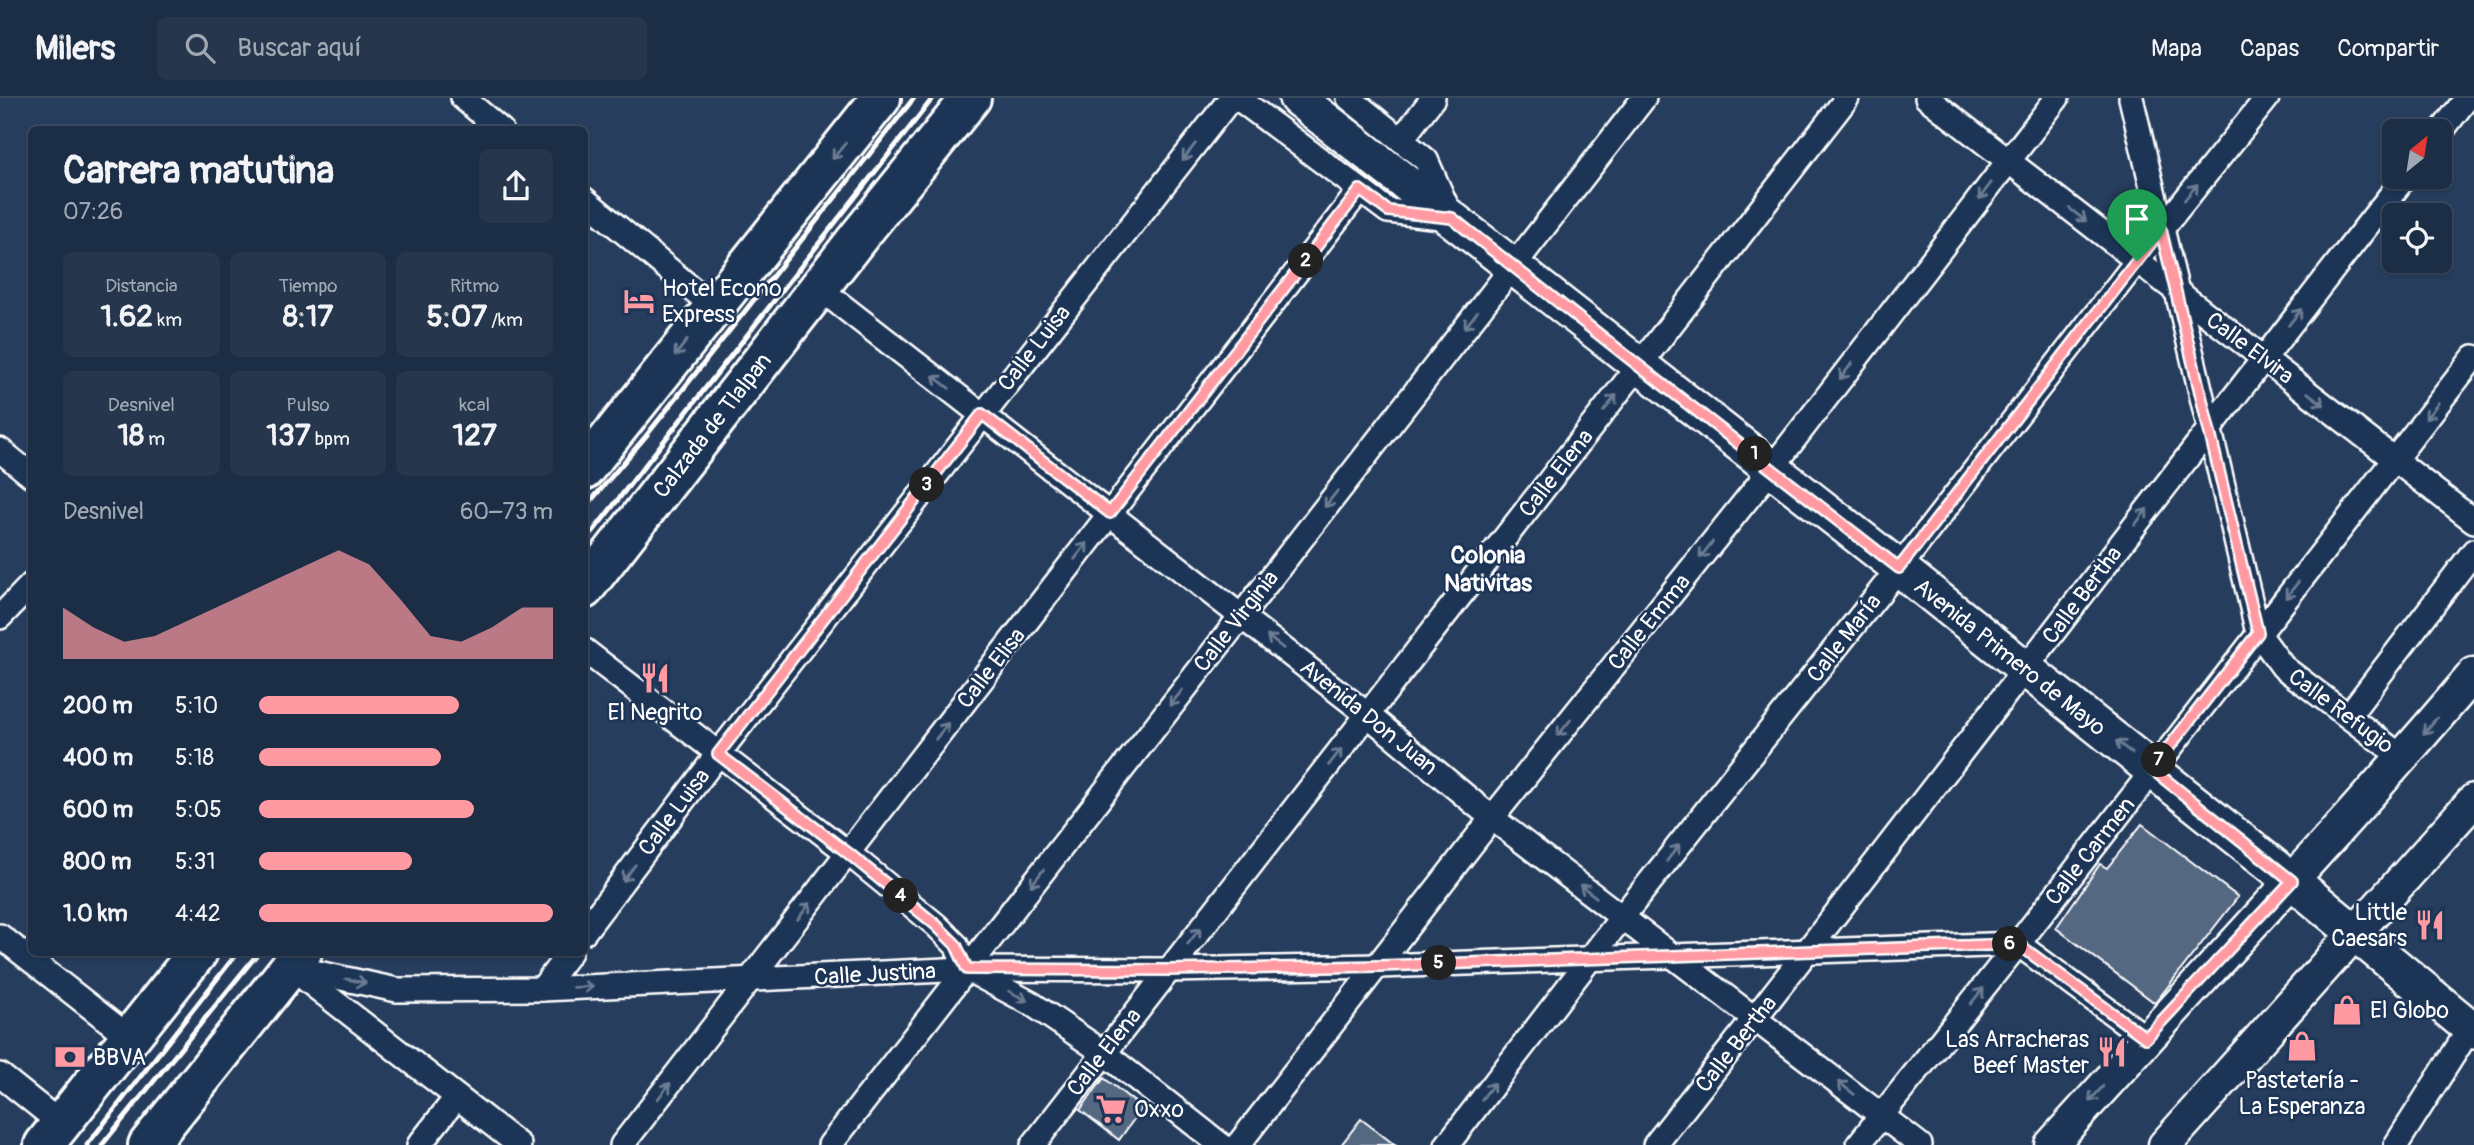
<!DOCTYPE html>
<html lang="es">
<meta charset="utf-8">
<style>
:root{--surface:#1c2e46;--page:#25364d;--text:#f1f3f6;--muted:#a0a8b3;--line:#3a4a5f;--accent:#ff9aa2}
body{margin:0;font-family:Pangolin,sans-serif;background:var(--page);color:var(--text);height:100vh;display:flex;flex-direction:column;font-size:26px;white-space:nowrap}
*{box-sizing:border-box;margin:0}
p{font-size:23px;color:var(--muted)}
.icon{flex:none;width:38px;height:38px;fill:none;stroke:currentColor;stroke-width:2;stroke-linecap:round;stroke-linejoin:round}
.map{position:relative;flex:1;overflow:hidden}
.sheet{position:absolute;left:28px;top:28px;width:560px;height:830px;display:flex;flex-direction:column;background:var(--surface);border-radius:10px;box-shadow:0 2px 5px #0004,0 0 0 2px var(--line)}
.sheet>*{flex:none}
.needle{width:46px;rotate:30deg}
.controls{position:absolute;left:2382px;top:21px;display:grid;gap:14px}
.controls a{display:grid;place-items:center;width:70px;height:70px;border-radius:10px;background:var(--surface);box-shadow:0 2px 5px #0004,0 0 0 2px var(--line);font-size:35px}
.pin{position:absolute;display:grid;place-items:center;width:60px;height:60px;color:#fff;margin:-72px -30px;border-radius:50% 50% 50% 0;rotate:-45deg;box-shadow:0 0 7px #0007}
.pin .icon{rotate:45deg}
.km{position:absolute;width:35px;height:35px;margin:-18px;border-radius:50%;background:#222;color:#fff;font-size:19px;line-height:35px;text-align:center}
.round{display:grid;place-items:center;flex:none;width:74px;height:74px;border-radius:10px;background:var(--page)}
.summary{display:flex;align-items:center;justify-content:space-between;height:119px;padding:0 35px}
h1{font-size:38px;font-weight:700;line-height:52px}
.stats{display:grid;grid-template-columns:repeat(3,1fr);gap:10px;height:119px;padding:7px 35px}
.stats div{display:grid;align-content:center;border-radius:10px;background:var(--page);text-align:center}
.stats b{font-size:30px;font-weight:700}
.stats small{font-size:19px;font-weight:400}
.stats p{font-size:19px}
.chart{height:196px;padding:14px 35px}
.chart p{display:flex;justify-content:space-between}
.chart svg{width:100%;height:126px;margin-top:7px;fill:var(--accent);opacity:.7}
ul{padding:0 35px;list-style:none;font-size:23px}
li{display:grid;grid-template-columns:112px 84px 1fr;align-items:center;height:52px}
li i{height:18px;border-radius:9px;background:var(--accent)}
header{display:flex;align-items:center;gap:42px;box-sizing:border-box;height:98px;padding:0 35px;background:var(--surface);border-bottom:2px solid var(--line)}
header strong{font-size:33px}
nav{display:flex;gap:38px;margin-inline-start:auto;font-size:24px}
.search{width:490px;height:63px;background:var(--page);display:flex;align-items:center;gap:18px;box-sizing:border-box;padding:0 24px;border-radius:10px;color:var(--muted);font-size:26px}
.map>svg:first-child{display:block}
.building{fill:#556781;stroke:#fff;stroke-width:2}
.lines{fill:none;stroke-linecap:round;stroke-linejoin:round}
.street-casing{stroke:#fff;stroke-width:28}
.secondary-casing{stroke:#fff;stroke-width:37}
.primary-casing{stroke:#fff;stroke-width:40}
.highway-casing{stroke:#fff;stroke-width:44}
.street{stroke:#1d3557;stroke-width:23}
.secondary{stroke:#1d3557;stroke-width:32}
.primary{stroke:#1d3557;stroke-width:35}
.highway{stroke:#1d3557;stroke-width:38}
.rail{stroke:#fff;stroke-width:5}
.oneway{stroke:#6c7c92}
.route-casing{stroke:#fff;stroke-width:14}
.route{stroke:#ff9aa2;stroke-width:9}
.labels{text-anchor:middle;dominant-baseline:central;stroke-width:5;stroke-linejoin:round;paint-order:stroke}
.poi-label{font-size:23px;fill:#fff;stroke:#1d3557;text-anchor:start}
.street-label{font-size:23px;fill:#fff;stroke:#1d3557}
.neighbourhood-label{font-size:24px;font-weight:bold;fill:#fff;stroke:#1d3557}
</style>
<header>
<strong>Milers</strong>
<div class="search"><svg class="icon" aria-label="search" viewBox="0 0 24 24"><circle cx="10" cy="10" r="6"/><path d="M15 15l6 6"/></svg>Buscar aquí</div>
<nav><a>Mapa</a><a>Capas</a><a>Compartir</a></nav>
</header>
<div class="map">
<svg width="2474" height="1047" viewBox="0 0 2474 1047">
<rect width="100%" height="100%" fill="#263d5e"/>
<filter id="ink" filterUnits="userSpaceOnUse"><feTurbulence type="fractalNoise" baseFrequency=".0143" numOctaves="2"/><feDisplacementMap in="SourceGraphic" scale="14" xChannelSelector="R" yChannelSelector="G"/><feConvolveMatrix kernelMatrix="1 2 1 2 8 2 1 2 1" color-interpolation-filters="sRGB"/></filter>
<g filter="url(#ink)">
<g class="building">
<path d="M2142 726 2238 799 2155 905 2056 830 2100 766 2107 770Z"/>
<path d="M1104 980 1142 1010 1119 1042 1080 1012Z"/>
<path d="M1361 1021 1395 1047H1341Z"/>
</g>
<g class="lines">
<g class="street-casing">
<g id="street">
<path d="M463 0 501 32"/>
<path d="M1238 0 1388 113 1449 120"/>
<path d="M1349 0 1426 62 1449 114"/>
<path d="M1927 0 2474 423"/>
<path d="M2131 0 2258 535 2283 569 2403 660"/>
<path d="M2440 35 2467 0"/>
<path d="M1401 42 1433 0"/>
<path d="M584 101 714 209"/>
<path d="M819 190 1368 617 1492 720 1920 1047"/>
<path d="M0 352 32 378"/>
<path d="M0 519 32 486"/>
<path d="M584 552 848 755 936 827 956 847 967 871 1032 906 1104 955 1221 1047"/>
<path d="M2349 617 2474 453"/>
<path d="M584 834 718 656 1231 0"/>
<path d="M0 838 129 939"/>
<path d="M290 869 397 892 542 891 967 871 1168 872 1379 868 2018 846 2146 940"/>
<path d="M295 873 519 1047"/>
<path d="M542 891 570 854"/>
<path d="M0 977 60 1025"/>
<path d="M419 1047 456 1000"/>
<path d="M622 1047 1360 92"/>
<path d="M830 1047 1644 0"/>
<path d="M1033 1047 1847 0"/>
<path d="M1238 1047 1492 720 1772 370 2057 0"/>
<path d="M1447 1047 1622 819 1899 470 2161 132 2267 0"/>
<path d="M1655 1047C1909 727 2153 400 2405 79"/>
<path d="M1858 1047 2018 846 2474 259"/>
<path d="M2396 1047 2474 924"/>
</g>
</g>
<g class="secondary-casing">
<g id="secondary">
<path d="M2051 1047C2192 890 2337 737 2474 576"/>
<path d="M2165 1047 2474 702"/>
</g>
</g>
<g class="primary-casing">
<g id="primary">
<path id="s1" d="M1297 0 1899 470 2292 783 2474 933"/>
</g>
</g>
<g class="highway-casing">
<g id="highway">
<path d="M584 372 881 0"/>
<path id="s2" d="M584 491 860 137 971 0"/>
<path d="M44 1047 198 854"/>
<path d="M148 1047 302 854"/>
</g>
</g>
<use href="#street" class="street"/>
<use href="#secondary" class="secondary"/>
<use href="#primary" class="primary"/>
<use href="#highway" class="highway"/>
<g class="rail">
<path d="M584 411 646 338 914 0"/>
<path d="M584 445 933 0"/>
<path d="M87 1047 238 854"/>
<path d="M102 1047 259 854"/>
</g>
</g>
<defs><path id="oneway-shaft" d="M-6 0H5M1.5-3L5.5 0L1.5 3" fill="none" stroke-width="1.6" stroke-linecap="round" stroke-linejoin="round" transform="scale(1.75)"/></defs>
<g class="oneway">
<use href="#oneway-shaft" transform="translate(839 53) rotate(129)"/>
<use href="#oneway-shaft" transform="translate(1189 54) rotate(128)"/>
<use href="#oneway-shaft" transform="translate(1985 93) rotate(127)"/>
<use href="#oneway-shaft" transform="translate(2191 94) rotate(-51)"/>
<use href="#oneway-shaft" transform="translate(2078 117) rotate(38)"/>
<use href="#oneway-shaft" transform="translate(2295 219) rotate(-52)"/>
<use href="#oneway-shaft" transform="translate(1471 222) rotate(128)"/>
<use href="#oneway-shaft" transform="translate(681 250) rotate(128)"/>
<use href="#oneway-shaft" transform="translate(1846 273) rotate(127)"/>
<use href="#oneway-shaft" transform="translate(941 284) rotate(-142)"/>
<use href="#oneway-shaft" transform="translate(2316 301) rotate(37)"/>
<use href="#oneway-shaft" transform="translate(1610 305) rotate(-52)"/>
<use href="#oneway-shaft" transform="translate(2432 313) rotate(128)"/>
<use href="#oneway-shaft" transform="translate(1331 401) rotate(128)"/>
<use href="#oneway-shaft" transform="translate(2141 419) rotate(-53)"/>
<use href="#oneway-shaft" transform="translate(1706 452) rotate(129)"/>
<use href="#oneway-shaft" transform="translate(1081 453) rotate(-52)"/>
<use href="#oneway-shaft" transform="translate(2292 492) rotate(128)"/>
<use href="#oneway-shaft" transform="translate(1275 544) rotate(-142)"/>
<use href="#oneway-shaft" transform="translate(1176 600) rotate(128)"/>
<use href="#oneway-shaft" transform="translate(2430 628) rotate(130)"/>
<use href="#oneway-shaft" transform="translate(1564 630) rotate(129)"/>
<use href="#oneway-shaft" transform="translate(942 633) rotate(-52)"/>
<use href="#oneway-shaft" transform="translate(2124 649) rotate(-142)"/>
<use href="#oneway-shaft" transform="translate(1335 659) rotate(-52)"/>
<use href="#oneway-shaft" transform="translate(1673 755) rotate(-52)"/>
<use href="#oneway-shaft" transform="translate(629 775) rotate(127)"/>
<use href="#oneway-shaft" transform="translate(1037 780) rotate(128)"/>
<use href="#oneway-shaft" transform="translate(1588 793) rotate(-143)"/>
<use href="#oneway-shaft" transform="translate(804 813) rotate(-53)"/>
<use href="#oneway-shaft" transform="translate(1194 838) rotate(-52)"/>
<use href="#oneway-shaft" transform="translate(356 883) rotate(12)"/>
<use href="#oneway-shaft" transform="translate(583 889) rotate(-2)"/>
<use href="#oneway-shaft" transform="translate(1018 898) rotate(28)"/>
<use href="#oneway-shaft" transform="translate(1977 898) rotate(-51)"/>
<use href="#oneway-shaft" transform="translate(1846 990) rotate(-142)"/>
<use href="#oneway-shaft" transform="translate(664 993) rotate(-52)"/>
<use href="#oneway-shaft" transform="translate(1488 993) rotate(-53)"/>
<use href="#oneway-shaft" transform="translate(2096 996) rotate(132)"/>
</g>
</g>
<g class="lines" filter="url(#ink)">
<g class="route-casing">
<path id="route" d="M1360 92 1388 113 1452 120 1639 268 1899 470 2161 132 2258 535 2152 671 2292 783 2146 940 2018 846 1379 868 1168 872 967 871 956 847 936 827 848 755 718 656 982 316 1110 415Z"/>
</g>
<use href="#route" class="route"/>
</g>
<defs>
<g id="hotel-bare" transform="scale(2.415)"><path d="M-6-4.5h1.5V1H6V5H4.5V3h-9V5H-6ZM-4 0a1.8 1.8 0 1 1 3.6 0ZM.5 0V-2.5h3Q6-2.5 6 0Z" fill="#ff9aa2" stroke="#1d3557" stroke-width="2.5" paint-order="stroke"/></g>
<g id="restaurant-bare" transform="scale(2.415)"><path d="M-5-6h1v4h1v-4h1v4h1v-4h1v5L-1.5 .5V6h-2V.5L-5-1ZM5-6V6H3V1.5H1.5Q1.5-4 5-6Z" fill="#ff9aa2" stroke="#1d3557" stroke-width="2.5" paint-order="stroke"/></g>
<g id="shop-bare" transform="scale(2.415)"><path d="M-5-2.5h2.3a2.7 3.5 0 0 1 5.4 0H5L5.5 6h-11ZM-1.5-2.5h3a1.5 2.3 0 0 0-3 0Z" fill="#ff9aa2" stroke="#1d3557" stroke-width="2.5" paint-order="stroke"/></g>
<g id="bank-bare" transform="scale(2.415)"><path d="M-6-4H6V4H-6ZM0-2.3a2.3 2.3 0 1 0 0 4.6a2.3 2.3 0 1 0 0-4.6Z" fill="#ff9aa2" stroke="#1d3557" stroke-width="2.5" paint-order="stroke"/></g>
<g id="supermarket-bare" transform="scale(2.415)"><path d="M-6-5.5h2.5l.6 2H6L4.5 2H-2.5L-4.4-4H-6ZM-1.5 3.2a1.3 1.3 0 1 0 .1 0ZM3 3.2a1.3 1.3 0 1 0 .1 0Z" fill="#ff9aa2" stroke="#1d3557" stroke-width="2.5" paint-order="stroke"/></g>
</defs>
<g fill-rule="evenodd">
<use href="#hotel-bare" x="639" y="203"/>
<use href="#restaurant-bare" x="655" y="580"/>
<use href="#restaurant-bare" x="2430" y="827"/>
<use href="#shop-bare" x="2347" y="912"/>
<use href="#shop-bare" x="2302" y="948"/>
<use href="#restaurant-bare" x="2112" y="954"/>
<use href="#bank-bare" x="70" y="959"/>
<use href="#supermarket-bare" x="1111" y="1011"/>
</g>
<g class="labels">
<g class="poi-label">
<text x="662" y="190">Hotel Econo<tspan x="662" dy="26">Express</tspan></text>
<text x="655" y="614" text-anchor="middle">El Negrito</text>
<text x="2407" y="814" text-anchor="end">Little<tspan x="2407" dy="26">Caesars</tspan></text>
<text x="2370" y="912">El Globo</text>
<text x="2089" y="941" text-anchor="end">Las Arracheras<tspan x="2089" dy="26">Beef Master</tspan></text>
<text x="93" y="959">BBVA</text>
<text x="2302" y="982" text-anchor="middle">Pastetería -<tspan x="2302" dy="26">La Esperanza</tspan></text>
<text x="1134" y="1011">Oxxo</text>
</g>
<g class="street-label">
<text transform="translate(1034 250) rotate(-52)">Calle Luisa</text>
<text transform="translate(2250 250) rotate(37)">Calle Elvira</text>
<text stroke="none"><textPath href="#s2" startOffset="208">Calzada de Tlalpan</textPath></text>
<text transform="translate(1556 375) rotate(-52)">Calle Elena</text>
<text transform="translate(2082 497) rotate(-53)">Calle Bertha</text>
<text transform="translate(1236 523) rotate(-52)">Calle Virginia</text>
<text transform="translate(1649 524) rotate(-51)">Calle Emma</text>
<text transform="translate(1844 540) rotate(-52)">Calle María</text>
<text stroke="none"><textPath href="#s1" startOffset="906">Avenida Primero de Mayo</textPath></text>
<text transform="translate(991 570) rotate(-52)">Calle Elisa</text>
<text transform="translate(2341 613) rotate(37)">Calle Refugio</text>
<text transform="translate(1369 619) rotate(39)">Avenida Don Juan</text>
<text transform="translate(674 714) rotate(-53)">Calle Luisa</text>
<text transform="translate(2090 753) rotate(-52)">Calle Carmen</text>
<text transform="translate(875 876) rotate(-3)">Calle Justina</text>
<text transform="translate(1736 946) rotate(-52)">Calle Bertha</text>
<text transform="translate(1104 954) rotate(-52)">Calle Elena</text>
</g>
<g class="neighbourhood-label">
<text x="1488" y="457">Colonia<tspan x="1488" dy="28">Nativitas</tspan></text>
</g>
</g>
</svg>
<div class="controls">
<a><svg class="needle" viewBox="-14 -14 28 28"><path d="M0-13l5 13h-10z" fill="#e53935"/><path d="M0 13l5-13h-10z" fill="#a0a8b3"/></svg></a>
<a><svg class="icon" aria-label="locate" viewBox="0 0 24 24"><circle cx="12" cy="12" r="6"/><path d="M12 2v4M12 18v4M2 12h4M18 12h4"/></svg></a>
</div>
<div class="pin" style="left:2137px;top:163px;background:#1e9e55"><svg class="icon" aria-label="arrive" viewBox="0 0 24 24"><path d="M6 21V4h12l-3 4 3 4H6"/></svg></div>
<b class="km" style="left:1755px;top:356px">1</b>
<b class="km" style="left:1306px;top:163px">2</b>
<b class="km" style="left:927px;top:387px">3</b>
<b class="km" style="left:901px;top:798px">4</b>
<b class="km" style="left:1439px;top:865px">5</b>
<b class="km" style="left:2010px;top:846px">6</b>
<b class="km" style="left:2159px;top:662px">7</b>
<section class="sheet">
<div class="summary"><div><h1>Carrera matutina</h1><p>07:26</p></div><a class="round"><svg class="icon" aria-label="share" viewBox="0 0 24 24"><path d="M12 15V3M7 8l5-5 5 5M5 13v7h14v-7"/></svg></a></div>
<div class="stats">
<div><p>Distancia</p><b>1.62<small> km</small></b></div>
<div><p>Tiempo</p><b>8:17</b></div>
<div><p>Ritmo</p><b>5:07<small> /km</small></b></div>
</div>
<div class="stats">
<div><p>Desnivel</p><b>18<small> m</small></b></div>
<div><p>Pulso</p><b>137<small> bpm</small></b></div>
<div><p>kcal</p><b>127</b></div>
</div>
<div class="chart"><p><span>Desnivel</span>60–73 m</p>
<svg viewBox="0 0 160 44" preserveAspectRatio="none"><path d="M0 44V26L10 33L20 38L30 36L40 31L50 26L60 21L70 16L80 11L90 6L100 11L110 23L120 36L130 38L140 33L150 26L160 26V44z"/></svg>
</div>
<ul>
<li><b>200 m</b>5:10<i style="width:68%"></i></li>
<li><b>400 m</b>5:18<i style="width:62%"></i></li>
<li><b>600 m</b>5:05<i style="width:73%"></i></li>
<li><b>800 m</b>5:31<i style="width:52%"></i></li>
<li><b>1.0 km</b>4:42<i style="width:100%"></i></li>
</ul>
</section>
</div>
